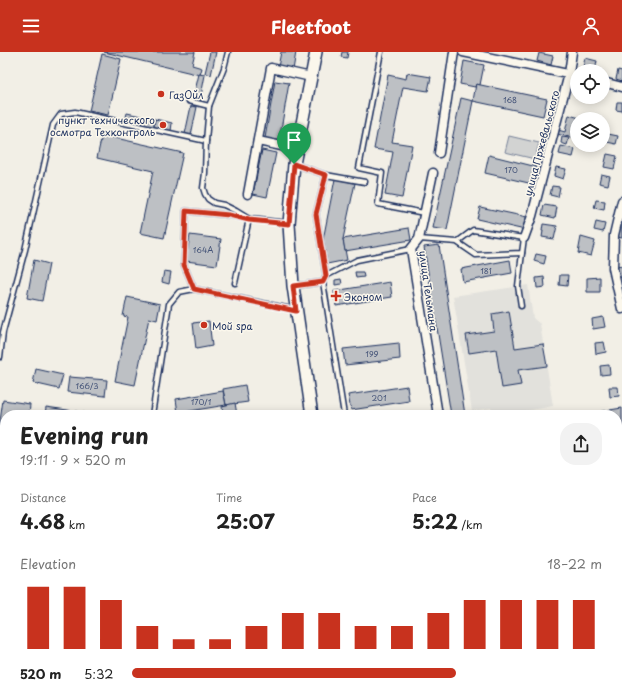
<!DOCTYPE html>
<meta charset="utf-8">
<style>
:root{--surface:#fff;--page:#f2f2f2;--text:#222;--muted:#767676;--accent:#c8321e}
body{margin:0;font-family:"Playpen Sans",sans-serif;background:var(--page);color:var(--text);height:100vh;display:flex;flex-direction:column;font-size:15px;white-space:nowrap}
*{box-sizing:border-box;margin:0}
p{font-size:13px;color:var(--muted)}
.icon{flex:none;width:22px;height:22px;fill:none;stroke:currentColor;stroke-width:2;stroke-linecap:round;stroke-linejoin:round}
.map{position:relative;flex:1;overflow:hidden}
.drawer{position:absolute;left:0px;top:358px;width:622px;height:286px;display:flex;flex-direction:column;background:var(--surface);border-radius:16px 16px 0 0;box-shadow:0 2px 10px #0003}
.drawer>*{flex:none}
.tools{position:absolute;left:570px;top:12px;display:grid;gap:8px}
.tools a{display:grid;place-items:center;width:40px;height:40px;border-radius:50%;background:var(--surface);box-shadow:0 2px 10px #0003;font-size:20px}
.pin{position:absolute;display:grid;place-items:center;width:34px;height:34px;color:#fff;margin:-41px -17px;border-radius:50% 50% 50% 0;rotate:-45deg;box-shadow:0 0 4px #0007}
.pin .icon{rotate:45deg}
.round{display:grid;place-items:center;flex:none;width:42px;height:42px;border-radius:16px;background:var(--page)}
.head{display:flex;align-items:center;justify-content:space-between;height:68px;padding:0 20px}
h1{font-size:22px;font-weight:700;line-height:30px}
.figures{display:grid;grid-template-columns:repeat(3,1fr);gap:6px;height:68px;padding:4px 20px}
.figures div{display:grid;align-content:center}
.figures b{font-size:20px;font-weight:700}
.figures small{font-size:11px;font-weight:400}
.figures p{font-size:11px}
.chart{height:112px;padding:8px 20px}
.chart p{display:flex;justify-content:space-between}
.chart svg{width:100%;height:72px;margin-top:4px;stroke:var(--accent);stroke-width:6}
ul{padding:0 20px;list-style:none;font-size:13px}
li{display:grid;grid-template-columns:64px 48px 1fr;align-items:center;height:30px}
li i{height:10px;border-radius:5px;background:var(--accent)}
header{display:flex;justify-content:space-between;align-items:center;height:52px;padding:0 20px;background:var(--accent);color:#fff;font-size:18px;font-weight:700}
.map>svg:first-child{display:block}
.built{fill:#e2e1dc}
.green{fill:#d2d3d2;stroke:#768198}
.building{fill:#bdc0c4;stroke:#1b2f5e}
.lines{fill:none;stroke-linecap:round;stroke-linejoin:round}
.lane-casing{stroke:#1b2f5e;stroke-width:7}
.street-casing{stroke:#1b2f5e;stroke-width:11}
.secondary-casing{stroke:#1b2f5e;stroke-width:14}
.lane{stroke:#fbf7ec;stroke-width:4}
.street{stroke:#fbf7ec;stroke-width:8}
.secondary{stroke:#fbf7ec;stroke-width:11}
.route-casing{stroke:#fff;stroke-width:8}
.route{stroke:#c8321e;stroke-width:5}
.poi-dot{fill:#c8321e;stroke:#fbf7ec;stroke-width:1.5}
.labels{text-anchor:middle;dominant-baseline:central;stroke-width:3;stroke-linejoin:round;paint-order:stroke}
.number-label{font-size:8px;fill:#445378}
.poi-label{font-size:10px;fill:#1b2f5e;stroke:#fbf7ec;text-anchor:start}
.street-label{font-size:10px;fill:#1b2f5e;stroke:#fbf7ec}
</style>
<header><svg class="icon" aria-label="menu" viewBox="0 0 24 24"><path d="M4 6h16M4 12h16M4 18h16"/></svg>Fleetfoot<svg class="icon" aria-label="person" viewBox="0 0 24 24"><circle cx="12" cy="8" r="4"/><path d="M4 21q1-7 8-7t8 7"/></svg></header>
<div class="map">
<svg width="622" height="644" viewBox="0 0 622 644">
<rect width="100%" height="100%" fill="#f2efe6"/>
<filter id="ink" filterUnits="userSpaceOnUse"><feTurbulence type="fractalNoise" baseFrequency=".025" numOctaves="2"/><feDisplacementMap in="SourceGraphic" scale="8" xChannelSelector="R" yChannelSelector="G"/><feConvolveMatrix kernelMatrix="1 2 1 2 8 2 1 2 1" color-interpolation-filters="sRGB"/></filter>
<g filter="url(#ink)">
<g class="built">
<path d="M528 233 533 266 540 272 553 354 505 363H493L491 356 472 359 453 244Z"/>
<path d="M5 630V639H196L197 644H0V631Z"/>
<path d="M500 639H575V644H501Z"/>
</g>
<path class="green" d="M509 84 539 91 535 107 505 100Z"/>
<g class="building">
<path d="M104 0H195L192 13 202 16 200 23Z"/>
<path d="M210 0H216L211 23 205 21Z"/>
<path d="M281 0H296L293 18 278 15Z"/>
<path d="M342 0H348L347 6 341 5Z"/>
<path d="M539 1 553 4 551 13 537 9Z"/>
<path d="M102 2 121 7 108 63 89 59Z"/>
<path d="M585 6 597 9 595 19H582Z"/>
<path d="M464 9 484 13 480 33 476 32 475 35 460 32Z"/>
<path d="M618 18 622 19V29L616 27Z"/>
<path d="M407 21 431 25 428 39 403 35 392 90 412 93 402 146 385 143 393 100 374 97 388 23 406 27Z"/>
<path d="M199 22 205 23 200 49 193 47Z"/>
<path d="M275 29 289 31 279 89 265 86Z"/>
<path d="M476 32 547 47 543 64 473 49Z"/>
<path d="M461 46 473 49 447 178 433 176Z"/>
<path d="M617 50H622V59L616 58Z"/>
<path d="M191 54 197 55 191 83 185 82Z"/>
<path d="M127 61 155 67 154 75 125 69Z"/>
<path d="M569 63 580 66V67H577V87L557 82 558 78 565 80Z"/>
<path d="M155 67 172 71 171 79 154 75Z"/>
<path d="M608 82 618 84 616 92 607 90Z"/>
<path d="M102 83 183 101 164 186 140 181 153 119 97 106Z"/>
<path d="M562 85 569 86 567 93 561 91Z"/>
<path d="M561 94 575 97 573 105 559 102Z"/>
<path d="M262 98 276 101 267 145 253 142Z"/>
<path d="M607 102 617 104 614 117 604 115Z"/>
<path d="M489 103 537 115 533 132 485 121Z"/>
<path d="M556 115 566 117 563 127 554 124Z"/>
<path d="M601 122 610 124 608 133 599 131Z"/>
<path d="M335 127 355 131 343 187 347 208 327 212 323 188Z"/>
<path d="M552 134 560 135 558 145 550 143Z"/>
<path d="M596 148 605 149 604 158 594 156Z"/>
<path d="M544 153 557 155 555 166 542 163Z"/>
<path d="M480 155 527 165 525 178 477 167Z"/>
<path d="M596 170 605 172 603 180 594 178Z"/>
<path d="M619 171H622V186L617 185Z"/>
<path d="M543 172 557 174 554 187 542 185 543 179H542Z"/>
<path d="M409 176 411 188 345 199 343 187Z"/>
<path d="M190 183 221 187 217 213 186 209Z"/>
<path d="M581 185 595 189 591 204 578 201Z"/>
<path d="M439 193 465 363H451L424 195Z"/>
<path d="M536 202 546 204 544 212 534 209Z"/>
<path d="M34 208 49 212 42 249 27 246Z"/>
<path d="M510 208 512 221 463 230 461 217Z"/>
<path d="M622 214V225L617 226 616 215Z"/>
<path d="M164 219 171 220 169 232 162 230Z"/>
<path d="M355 220H363L364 225 356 226Z"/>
<path d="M560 223H568L567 234 559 233Z"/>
<path d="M544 225 545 235 537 236 536 226Z"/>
<path d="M600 225V240H587V226Z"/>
<path d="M341 227 342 232 335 233V228Z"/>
<path d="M390 230 392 245 336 254 334 239Z"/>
<path d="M127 245 160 252 157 268 149 266 135 333 115 329 128 265 123 264Z"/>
<path d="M509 259 515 296 543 292 547 314 518 318 521 333 502 336 496 297 469 301 466 283 494 279 492 262Z"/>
<path d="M603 265 605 275 593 277 592 267Z"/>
<path d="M209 269 212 294 196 297 193 271Z"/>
<path d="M604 290 606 300 596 302 595 291Z"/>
<path d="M399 291 400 307 345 313 343 297Z"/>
<path d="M609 313 610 322 601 323 600 314Z"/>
<path d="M36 317 63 323 59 337 33 331Z"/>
<path d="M69 325 107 328 105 344 67 340Z"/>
<path d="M245 333 248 350 226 353 223 337Z"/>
<path d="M407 334 409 349 351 358 348 343Z"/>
<path d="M609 335H618L619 344 610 345Z"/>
<path d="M223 339 226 353 178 361 176 347Z"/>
<path d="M3 348 30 352 29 363H5V458L0 457V369Z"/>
<path d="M235 351 237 363H223L222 354Z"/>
<path d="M46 355 103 363H45Z"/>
<path d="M622 356V374L617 375V363H579Z"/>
<path d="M617 429H621L622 435V525L617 497Z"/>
<path d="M622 541V559L617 560V542Z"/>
<path d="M622 574V614L617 615V575Z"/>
<path d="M5 630V639H102L103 644H0V631Z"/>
<path d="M160 639H196L197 644H160Z"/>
<path d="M261 639H276L277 644H234Z"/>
<path d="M411 639H418L419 644H411Z"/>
<path d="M418 639H450V644H419Z"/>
<path d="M474 639H488V644H475Z"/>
<path d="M565 640V644H556V642Z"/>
</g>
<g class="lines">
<g class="lane-casing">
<g id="lane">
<path d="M228 0 224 16 209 54 206 89 205 121 203 136 205 142 208 147 214 151 224 153 236 159 249 167 289 171"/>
<path d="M381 0 359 116 382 121 378 152 424 161"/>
<path d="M189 49 209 54"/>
<path d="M294 112 326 123 365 130"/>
<path d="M419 187 457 190 476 203 522 201 524 186 473 178 457 190"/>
<path d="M326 224 316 162 326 123"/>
<path d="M325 226 326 224 357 208 411 197"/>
<path d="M294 234 323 230 344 363"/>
<path d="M194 237 184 213 186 159 229 163 249 167 235 231"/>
<path d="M521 254 518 234 522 201"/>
<path d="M0 305 3 280 25 198 53 73 61 62 75 60 206 89"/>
<path d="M152 363 169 252 179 240 194 237 296 258"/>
<path d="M0 475H5"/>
<path d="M617 571 622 570"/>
<path d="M617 621 622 620"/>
<path d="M114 639 115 644"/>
<path d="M287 639 288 644"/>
<path d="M464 639 465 644"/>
</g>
</g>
<g class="street-casing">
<g id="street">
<path d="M463 0 577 24"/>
<path d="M603 30 622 35"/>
<path d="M258 89 296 97"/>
<path d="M439 101 454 0"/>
<path d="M433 121 419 187 411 197 438 363"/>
<path d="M248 142 271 16 311 25"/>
<path d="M622 149 614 183 613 216 622 257"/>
<path d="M524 186 532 164 569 22 572 0"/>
<path d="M617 393 622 392"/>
<path d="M392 639 393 644"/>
</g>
</g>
<g class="secondary-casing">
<g id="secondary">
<path d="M312 363 293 234 289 172 294 112 316 0"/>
<path d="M356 639 357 644"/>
</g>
</g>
<use href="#lane" class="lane"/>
<use href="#street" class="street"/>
<use href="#secondary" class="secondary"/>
</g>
</g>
<g class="lines" filter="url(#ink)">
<g class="route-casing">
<path id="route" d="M294 112 326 123 316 162 326 224 323 230 293 234 296 259 194 237 184 213 186 159 229 163 249 168 289 172Z"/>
</g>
<use href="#route" class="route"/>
</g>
<g class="poi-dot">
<circle cx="161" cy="42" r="4"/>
<circle cx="163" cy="73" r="4"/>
<path d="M334 238h4v4h4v4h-4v4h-4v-4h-4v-4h4z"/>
<circle cx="204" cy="273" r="4"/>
</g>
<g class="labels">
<g class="number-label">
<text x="510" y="48">168</text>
<text x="511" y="118">170</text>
<text x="203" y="198">164А</text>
<text x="486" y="219">181</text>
<text x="372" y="302">199</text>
<text x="87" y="334">166/3</text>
<text x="379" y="346">201</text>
<text x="201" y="350">170/1</text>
</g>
<g class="poi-label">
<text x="169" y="42">ГазОйл</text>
<text x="155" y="67" text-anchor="end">пункт технического<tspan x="155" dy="12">осмотра Техконтроль</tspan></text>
<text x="344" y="244">Эконом</text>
<text x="212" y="273">Мой spa</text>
</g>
<g class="street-label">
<text transform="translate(541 91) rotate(-75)">улица Пржевальского</text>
<text transform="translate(429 239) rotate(82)">улица Тельмана</text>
</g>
</g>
</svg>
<div class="tools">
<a><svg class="icon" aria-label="locate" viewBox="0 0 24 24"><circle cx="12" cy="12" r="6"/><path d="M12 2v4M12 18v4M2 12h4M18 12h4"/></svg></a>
<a><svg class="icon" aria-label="layers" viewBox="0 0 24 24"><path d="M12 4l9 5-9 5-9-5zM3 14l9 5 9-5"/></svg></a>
</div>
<div class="pin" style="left:294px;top:112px;background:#1e9e55"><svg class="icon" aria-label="arrive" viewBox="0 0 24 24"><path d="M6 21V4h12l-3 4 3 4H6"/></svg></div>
<section class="drawer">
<div class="head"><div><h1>Evening run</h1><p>19:11 · 9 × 520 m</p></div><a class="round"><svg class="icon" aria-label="share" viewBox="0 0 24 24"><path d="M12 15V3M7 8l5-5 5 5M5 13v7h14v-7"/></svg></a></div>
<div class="figures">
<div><p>Distance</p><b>4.68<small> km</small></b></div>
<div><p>Time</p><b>25:07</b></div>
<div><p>Pace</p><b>5:22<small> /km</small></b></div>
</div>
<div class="chart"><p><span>Elevation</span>18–22 m</p>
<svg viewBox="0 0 160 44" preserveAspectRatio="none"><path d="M5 44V6M15 44V6M25 44V14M35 44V30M45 44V38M55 44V38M65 44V30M75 44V22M85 44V22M95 44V30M105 44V30M115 44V22M125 44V14M135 44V14M145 44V14M155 44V14"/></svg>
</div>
<ul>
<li><b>520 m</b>5:32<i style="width:69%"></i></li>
</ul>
</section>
</div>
